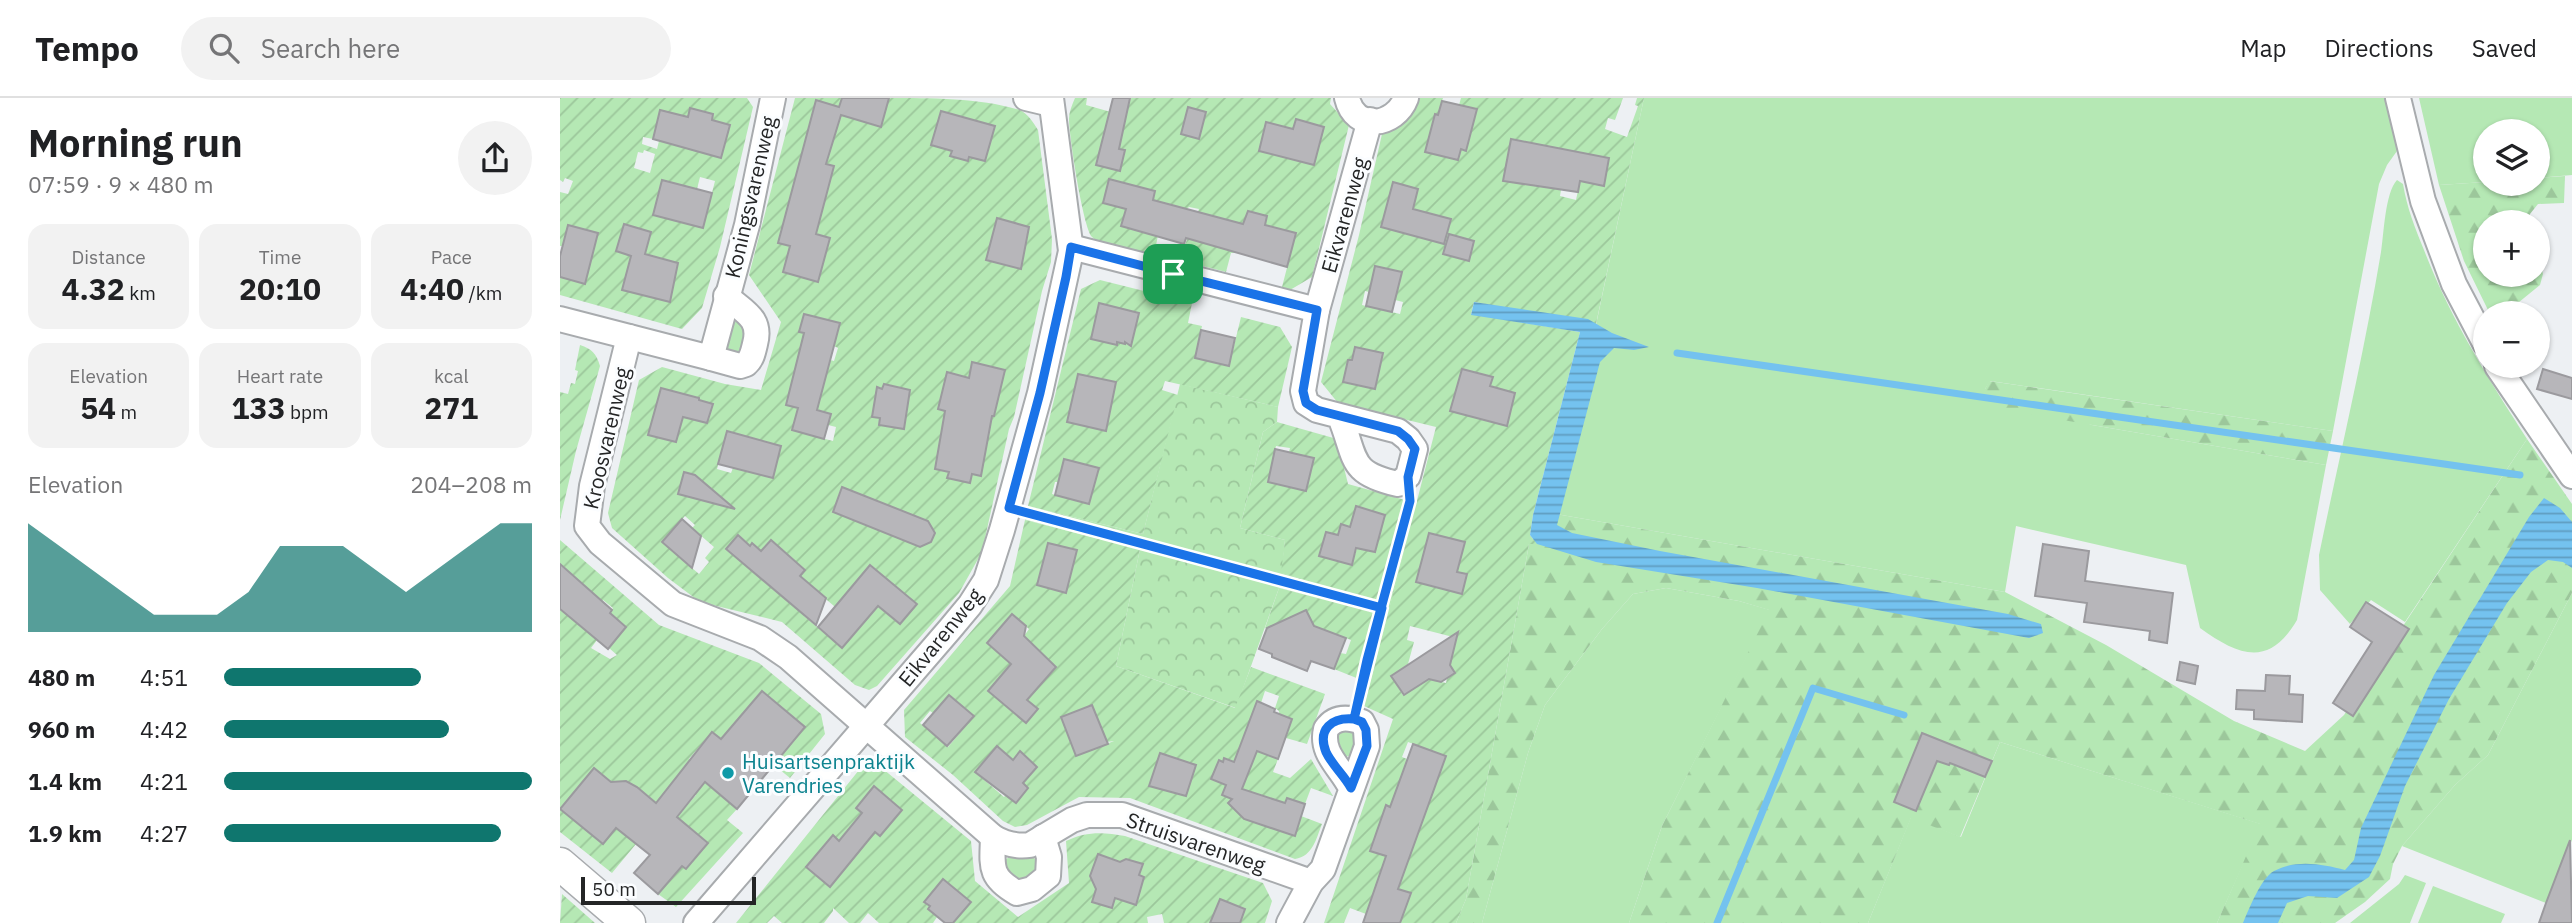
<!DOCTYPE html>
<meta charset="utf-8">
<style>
:root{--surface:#fff;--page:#f2f2f2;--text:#202124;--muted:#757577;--line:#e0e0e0;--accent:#0f766e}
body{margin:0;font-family:"IBM Plex Sans",sans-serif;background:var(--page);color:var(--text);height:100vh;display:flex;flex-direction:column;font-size:26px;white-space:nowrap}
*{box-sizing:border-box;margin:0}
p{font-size:23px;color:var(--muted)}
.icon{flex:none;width:38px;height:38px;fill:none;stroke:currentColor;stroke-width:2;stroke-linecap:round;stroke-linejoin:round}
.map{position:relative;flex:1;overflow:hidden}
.sheet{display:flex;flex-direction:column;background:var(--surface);width:560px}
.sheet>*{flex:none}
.controls{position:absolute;left:1913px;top:21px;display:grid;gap:14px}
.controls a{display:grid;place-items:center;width:77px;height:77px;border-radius:50%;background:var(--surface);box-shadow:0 2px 5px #0004;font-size:35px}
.scale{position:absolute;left:21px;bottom:18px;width:175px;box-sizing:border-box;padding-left:7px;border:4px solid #242526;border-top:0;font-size:19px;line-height:24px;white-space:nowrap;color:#242526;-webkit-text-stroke:5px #fbfdff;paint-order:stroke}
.pin{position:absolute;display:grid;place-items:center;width:60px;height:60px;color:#fff;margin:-30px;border-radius:14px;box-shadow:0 4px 10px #0006}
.round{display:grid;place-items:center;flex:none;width:74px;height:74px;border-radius:37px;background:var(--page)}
.headline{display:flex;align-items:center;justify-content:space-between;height:119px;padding:0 28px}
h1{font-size:38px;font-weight:800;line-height:52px}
.stats{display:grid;grid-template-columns:repeat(3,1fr);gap:10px;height:119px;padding:7px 28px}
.stats div{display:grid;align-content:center;border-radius:18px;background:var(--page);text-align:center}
.stats b{font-size:30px;font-weight:800}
.stats small{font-size:19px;font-weight:400}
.stats p{font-size:19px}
.chart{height:196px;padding:14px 28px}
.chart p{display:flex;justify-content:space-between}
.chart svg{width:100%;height:126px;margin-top:7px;fill:var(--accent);opacity:.7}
ul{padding:0 28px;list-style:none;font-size:23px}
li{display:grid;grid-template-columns:112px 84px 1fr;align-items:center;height:52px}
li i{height:18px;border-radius:9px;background:var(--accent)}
header{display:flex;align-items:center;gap:42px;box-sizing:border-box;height:98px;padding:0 35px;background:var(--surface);border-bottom:2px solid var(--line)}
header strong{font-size:33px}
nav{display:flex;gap:38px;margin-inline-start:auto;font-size:24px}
.search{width:490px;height:63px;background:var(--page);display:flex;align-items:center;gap:18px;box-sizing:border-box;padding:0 24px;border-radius:38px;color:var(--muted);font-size:26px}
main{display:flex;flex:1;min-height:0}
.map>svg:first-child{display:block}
.grass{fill:#b5e8b4}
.forest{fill:url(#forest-firs)}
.park{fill:url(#park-crowns)}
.garden{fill:url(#garden-furrows);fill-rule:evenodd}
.water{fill:url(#water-rules)}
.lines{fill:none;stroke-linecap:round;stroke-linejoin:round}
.stream{stroke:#74c2ef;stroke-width:7}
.building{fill:#b7b6ba;stroke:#9b9a9e;stroke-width:2}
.minor-casing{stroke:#a8abae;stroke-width:28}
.tertiary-casing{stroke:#a8abae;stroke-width:35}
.path{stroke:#b0b2b5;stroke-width:4.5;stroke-dasharray:5 3.5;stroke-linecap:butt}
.minor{stroke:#fff;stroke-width:24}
.tertiary{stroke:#fff;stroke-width:32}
.route-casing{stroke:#fff;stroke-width:14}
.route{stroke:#1a73e8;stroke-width:9}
.culture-dot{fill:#0f9aa8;stroke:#fbfdff;stroke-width:2.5}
.labels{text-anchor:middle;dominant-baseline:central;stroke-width:6;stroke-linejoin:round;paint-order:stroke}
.street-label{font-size:21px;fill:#242526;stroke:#fbfdff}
.culture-label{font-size:21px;fill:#0d838f;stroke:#fbfdff;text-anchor:start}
</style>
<header>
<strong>Tempo</strong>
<div class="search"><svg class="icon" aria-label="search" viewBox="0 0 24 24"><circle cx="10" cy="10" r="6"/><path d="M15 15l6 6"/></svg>Search here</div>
<nav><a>Map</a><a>Directions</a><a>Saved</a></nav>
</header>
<main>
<section class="sheet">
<div class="headline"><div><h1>Morning run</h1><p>07:59 · 9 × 480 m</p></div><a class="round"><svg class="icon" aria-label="share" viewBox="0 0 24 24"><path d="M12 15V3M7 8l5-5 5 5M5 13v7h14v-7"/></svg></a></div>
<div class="stats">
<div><p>Distance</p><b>4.32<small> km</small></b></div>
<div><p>Time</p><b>20:10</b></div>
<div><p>Pace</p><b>4:40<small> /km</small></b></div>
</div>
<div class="stats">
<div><p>Elevation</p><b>54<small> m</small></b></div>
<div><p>Heart rate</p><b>133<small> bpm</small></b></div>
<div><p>kcal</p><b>271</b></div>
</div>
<div class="chart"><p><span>Elevation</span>204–208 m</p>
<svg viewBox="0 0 160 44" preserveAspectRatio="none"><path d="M0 44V6L10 14L20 22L30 30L40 38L50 38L60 38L70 30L80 14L90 14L100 14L110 22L120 30L130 22L140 14L150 6L160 6V44z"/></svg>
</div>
<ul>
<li><b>480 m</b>4:51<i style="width:64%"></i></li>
<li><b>960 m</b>4:42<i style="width:73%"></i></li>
<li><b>1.4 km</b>4:21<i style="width:100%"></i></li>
<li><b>1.9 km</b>4:27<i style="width:90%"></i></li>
</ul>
</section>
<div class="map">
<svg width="2012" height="825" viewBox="0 0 2012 825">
<defs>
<pattern id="forest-firs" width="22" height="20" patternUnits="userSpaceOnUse" patternTransform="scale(1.75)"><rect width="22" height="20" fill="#b5e8b4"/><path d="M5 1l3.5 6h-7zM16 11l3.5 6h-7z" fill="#9cc79b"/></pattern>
<pattern id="park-crowns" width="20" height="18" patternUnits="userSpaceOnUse" patternTransform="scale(1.75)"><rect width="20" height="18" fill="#b5e8b4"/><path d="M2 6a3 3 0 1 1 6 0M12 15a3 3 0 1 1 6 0" fill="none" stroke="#9cc79b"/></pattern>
<pattern id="garden-furrows" width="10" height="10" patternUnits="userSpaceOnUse" patternTransform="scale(1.75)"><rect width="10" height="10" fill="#b5e8b4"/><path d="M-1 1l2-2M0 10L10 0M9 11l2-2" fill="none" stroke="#9cc79b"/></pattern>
<pattern id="water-rules" width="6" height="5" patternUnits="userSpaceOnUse" patternTransform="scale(1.75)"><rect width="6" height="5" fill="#74c2ef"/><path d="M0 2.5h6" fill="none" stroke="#5f9dc1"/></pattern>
</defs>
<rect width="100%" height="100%" fill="#edf0f3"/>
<g class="grass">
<path d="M1084 0H1829L1837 53 1827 67 1819 86 1773 333 1430 283 1425 291 1532 327 1766 367 1737 522C1709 570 1679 558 1640 530L1626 467 1456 428 1445 494 996 416Z"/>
<path d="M1859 0H2012V77L1978 80V33H1925V84L1879 87Z"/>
<path d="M1837 82 1843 86C1847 110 1855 130 1864 152 1890 220 1928 280 1967 341L1845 524 1811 502 1790 526 1760 492 1759 457C1780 356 1804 256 1821 154 1824 135 1825 95 1837 82Z"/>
<path d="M177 223 187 228 182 258 164 253 169 227Z"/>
<path d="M1106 490 1179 503 1210 512 1102 728 1069 825H922L968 655 985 607 1042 531 1073 496Z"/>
<path d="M2012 495V742L1986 805 1842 748 1895 687 1928 657Z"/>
<path d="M784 631 796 637 793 657 785 659 773 639Z"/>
<path d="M1440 644 1701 726 1657 825H1308L1351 719 1401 739Z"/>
<path d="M450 758C466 758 474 754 481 770L461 784 446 776 443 764Z"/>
<path d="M1845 777 1866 785 1850 825H1790L1839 786Z"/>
<path d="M1873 788 1945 816 1941 825H1858Z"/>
</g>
<g class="forest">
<path d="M2005 78 2004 105 1978 106 1970 116 1968 124H1925V177H1978V158L1983 176 1980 187 1948 213 1928 212 1904 163 1879 87 1925 84V86H1978V80Z"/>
<path d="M1429 283 1773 333 1766 367 1445 312 1425 304V291Z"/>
<path d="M1967 341 2012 406V495L1928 657 1895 687 1842 748 1833 766 1830 781 1805 804 1775 825H1657L1700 726 1440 644 1400 739 1351 720 1308 825H1069L1102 728 1209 512 1179 503 1106 490 1073 496 1042 531 985 607 968 655 922 825H896L906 801 969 446 996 416 1445 494 1546 547 1674 623 1745 653 1784 617Z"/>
</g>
<path class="park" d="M620 286 718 309 717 324 703 334 680 430 725 442 722 475 818 501 845 402 857 405 804 608 793 606 815 516 719 490 676 610 556 568 580 451 465 422 468 408 583 436Z"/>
<g class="garden">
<path d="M0 0H187L193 9 160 149 142 210 122 231 0 197V179L25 185 38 135 8 127 3 148H0V94L8 96 13 83 5 80 3 84 0 82ZM131 10 153 16 152 22 170 27 164 51 146 46 143 55 99 43 97 51 82 46 83 39 93 41 101 12 128 19ZM84 52 95 56 90 75 74 70 78 54 83 55ZM140 79 155 83 143 130 93 117 119 96 121 87 137 91Z"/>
<path d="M235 0H282L278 16 320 29 329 0C372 0 420 0 460 12 468 16 473 24 478 32L492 141 491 164 482 193 454 319 449 331 422 454 399 495 317 588 309 592 295 587 222 524 140 504 108 480 52 430 48 415 79 282 102 269 165 286 201 292 221 224 189 177ZM256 3 275 35 249 27ZM381 13 435 29 425 63 409 59 408 62 391 57 392 53 371 47ZM437 121 468 129 460 171 426 162ZM270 140 223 174 230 148 219 145ZM244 216 280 225 274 248 278 250 274 263 239 254 244 235 239 233ZM412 264 445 272 434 318 379 305 387 275 409 280ZM233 282 263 290 257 312 268 327 276 329 273 343 250 337 238 310 226 307ZM324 286 342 290 339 304 315 299 317 290 322 291ZM101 290 139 300 133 321 123 319 116 344 88 337ZM167 334 221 348 213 380 173 370 171 375 157 371ZM381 340 421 377 412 376 410 385 388 380 389 374 375 370ZM281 390H282L354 446 273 414ZM125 418 135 427 132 430 154 449 145 460 149 464 139 476 102 444ZM210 442 245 472 222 498 188 469ZM311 467 356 506 339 526 293 488ZM261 497 300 530 282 550 244 518Z"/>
<path d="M515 0H527L526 7 565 18 567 0H771L770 6 789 27 752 179 730 192 722 189 736 135 705 127 707 118 696 115 683 124 675 155H671L666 174 619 162 639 111 629 109 598 137 594 158C579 155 543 150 532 139 523 129 509 38 509 21 509 14 512 7 515 0ZM628 10 645 14 639 40 621 36ZM736 22 764 29 754 67 699 52 706 24 733 31ZM549 82 595 93 585 134 561 128 566 111Z"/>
<path d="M859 0H883L882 3 890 5 886 19 875 16 865 54 898 62 908 25 916 11 899 7 901 0H1063L1055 22 1048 20 1045 31 1067 39 1078 8 1075 7 1077 0H1084L1036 226 914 204 911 216 1020 234 973 417 970 437 977 446H969L906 801 896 825H840L850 795 817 784 806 816 790 810 784 825H764L833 621 804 608 876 329 778 305 761 284 799 137 822 36C835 27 855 17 859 0ZM951 42 1049 60 1044 87 1020 83 1016 102 1000 98 1003 80 970 74 968 87 944 83ZM833 85 858 91 853 111 891 121 886 138 869 134 821 128ZM816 168 841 174 835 202 843 204 840 216 802 207 805 193 809 194ZM795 249 823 255 815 291 783 284 788 262H792ZM869 435 904 444 897 474 907 477 902 496 856 484ZM850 528 897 540 890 567 895 575 887 580 886 585 869 581 843 597 831 578 848 566 854 544 847 542ZM848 644 886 658 840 681 847 661 842 659ZM826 707 863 720 847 765Z"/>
<path d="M540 182 632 205 628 225 642 228 635 260 669 268 681 219 720 229 732 249 718 309 605 283 602 292 618 297 583 436 468 408 521 191ZM540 206 571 247 557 244 556 247 531 241ZM518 276 556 285 546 333ZM505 361 539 370 529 406 492 396 495 384H498Z"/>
<path d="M20 247C32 251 36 255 40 268L16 353 0 422V294L8 296 11 285 15 286 18 273 15 272Z"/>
<path d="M717 324 777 341 788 386 845 402 818 502 721 475 725 442 680 430 703 334ZM716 348 730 350 729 354 754 360 746 393 708 383ZM796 409 825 417 815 454 797 450 792 466 778 437 781 426 790 429Z"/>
<path d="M465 422 580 451 556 568 675 610 691 569 765 596 747 646 726 640 732 622 719 616V613L715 610 719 598 705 593 701 605 697 604 680 647 718 661 713 674 730 680 751 661 773 698 751 690 745 706 727 700 725 705 679 694 668 705 682 719 685 717 735 737 741 718 762 726C756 741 753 758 735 761L570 700 519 699 467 727 455 729 443 723 393 677 345 639 344 612 450 488ZM488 445 517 452 506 495 477 487ZM452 516 469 531 464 538 496 569 485 581 470 582 427 545ZM389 597 414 618 388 649 360 625 370 613 373 615ZM532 607 547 644 554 643 516 658 501 619ZM437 649 453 662 460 654 477 669 470 677 465 674 459 681 468 690 456 705 446 697 444 699 415 674ZM600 655 636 667 626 697 589 688Z"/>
<path d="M0 442 99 527 199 565 261 616 265 636 230 680 214 667 204 679 152 634 129 661 177 711 167 722 183 735 116 809 98 796 120 765 126 770 148 745 117 719 136 697 124 688 52 775 0 734ZM43 502 53 510 50 515 66 529 49 550 57 557 50 561 31 550 37 542 22 529ZM62 683C76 685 88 698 99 707L56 730 43 746 1 710 57 690Z"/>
<path d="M719 490 815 515 799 581 774 571 780 555 786 556 791 542 754 528 746 512 727 521 734 537 717 535 705 530Z"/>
<path d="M323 671 411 743 415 783 458 819 509 785 506 743C526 733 544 734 565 738L703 785 712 803 705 825H680L685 811 660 801 650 825H604L602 816 587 819 588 825H393L410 804 383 781 364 804 370 808 368 811 377 819 373 825H319L308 815 300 825H289L273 810V813L264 825H222L214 818 207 825H176L299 672ZM314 689 342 712 320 738 298 720 302 715 296 710ZM272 738 296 757 247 769ZM538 756 560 764 566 761 582 766 579 777 584 779 579 796 571 794 568 804 555 800 552 810 533 804 536 791 530 778Z"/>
<path d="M2 796 35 825H0Z"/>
</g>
<g class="water">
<path d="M914 204 1028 221 1052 235 1089 249 1074 252 1054 250 1040 264 997 427 1012 435 1100 453 1448 516 1481 526 1483 535 1469 540 1197 490 1036 464 977 446 970 437 973 417 1020 234 911 217Z"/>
<path d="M1984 400 2000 410 2012 424V470L2003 464 1988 462 1971 474 1947 505 1889 601 1845 688 1820 758 1809 779 1777 800 1748 798 1727 805 1718 825H1683C1689 811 1701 780 1714 773 1736 761 1763 766 1785 772L1794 762 1801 730 1874 577 1969 419Z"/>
</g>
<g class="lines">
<g class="stream">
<path d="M1117 255 1960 377"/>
<path d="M1157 825 1253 590 1344 617"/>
</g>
</g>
<g class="building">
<path d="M282 0H329L321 29 281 17 266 66 274 68 256 136 270 140 258 184 223 174 230 148 218 145 256 2 279 9Z"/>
<path d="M553 0H570L559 51 565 52 560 73 536 67Z"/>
<path d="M882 3 917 11 906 53 901 51 898 62 865 54 875 16 878 17Z"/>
<path d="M628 9 646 14 639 41 621 36Z"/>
<path d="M130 10 153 16 152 22 170 27 161 60 93 41 100 12 128 19Z"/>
<path d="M381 13 435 28 425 63 409 59 408 63 390 58 392 53 371 47Z"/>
<path d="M736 21 764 29 754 67 699 53 706 24 733 31Z"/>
<path d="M951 41 1049 60 1044 88 1020 83 1018 94 943 83Z"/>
<path d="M549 81 595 93 593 102 683 126 688 113 707 118 705 127 736 135 727 169 626 140 624 146 561 128 566 111 543 105Z"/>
<path d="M102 82 152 95 143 130 93 117Z"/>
<path d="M833 84 858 91 853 111 891 121 884 146 821 129Z"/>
<path d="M437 120 469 129 461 171 426 162Z"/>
<path d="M64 126 91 134 85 156 118 165 110 204 62 192 71 158 56 153Z"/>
<path d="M8 127 38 135 25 186 0 179V158Z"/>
<path d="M889 136 914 143 909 163 883 156Z"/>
<path d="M815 168 842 174 832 214 806 208Z"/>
<path d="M539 205 579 215 571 248 565 244V246L557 244V247L531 241Z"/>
<path d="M244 216 280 225 257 312 271 316 264 341 232 332 238 310 226 307 244 235 239 234Z"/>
<path d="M641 232 675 240 669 268 635 260Z"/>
<path d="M795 249 823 255 815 291 783 284 788 262H792Z"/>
<path d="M412 264 445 272 434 318H432L421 378 412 376 410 385 387 380 389 374 375 371 385 313 378 311 387 274 409 280Z"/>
<path d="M902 271 933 279 930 288 955 295 947 328 890 313Z"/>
<path d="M1983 271 2012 280V301L1977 291Z"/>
<path d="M518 276 556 284 546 333 507 324Z"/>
<path d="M324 286 350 292 344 331 319 327 320 320 312 319 317 289 322 291Z"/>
<path d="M101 290 139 300V302L153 306 147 325 123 319 116 344 88 337Z"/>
<path d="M167 333 221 348 213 380 158 366Z"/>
<path d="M715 351 754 360 746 393 708 384Z"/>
<path d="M504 361 539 370 529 406 495 397Z"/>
<path d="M124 374 135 377 175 411 118 396Z"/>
<path d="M282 389 368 423 375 435 371 444 360 449 273 414Z"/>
<path d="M796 408 825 417 815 454 796 450 792 467 759 458 766 434 778 437 781 426 790 429Z"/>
<path d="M122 421 141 438 132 470 102 444Z"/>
<path d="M869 435 905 444 897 474 907 476 902 496 856 484Z"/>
<path d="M178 437 190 448 192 445 201 453 211 442 245 472 240 478 266 500 256 527 166 451Z"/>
<path d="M488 445 517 452 506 495 477 487Z"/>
<path d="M1483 446 1529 453 1525 483 1613 495 1607 545 1589 542 1590 533 1524 524 1527 505 1475 498Z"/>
<path d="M0 466 52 512 50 515 66 529 48 551 0 511Z"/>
<path d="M310 467 357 506 340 526 318 508 282 550 258 529Z"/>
<path d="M1806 504 1849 531 1793 618 1773 605 1812 544 1790 529Z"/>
<path d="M746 512 754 528 786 540 774 571 751 563 747 573 712 559V556L699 551 707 530Z"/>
<path d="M452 516 466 528 464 538 496 569 467 602 478 611 466 625 428 593 451 566 427 545Z"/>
<path d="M898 534 890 567 895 575 881 584 869 581 844 597 831 578Z"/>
<path d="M1620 564 1638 568 1635 586 1617 582Z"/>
<path d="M1706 577 1730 578 1729 596 1743 597 1742 624 1694 621V612L1676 611 1677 592 1705 593Z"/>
<path d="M202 593 245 629 177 711 145 684 117 719 148 745 126 771 122 768 98 796 74 775 90 757 56 730 43 746 0 711 34 670 51 684 66 683 77 689 96 705 152 634 161 641Z"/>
<path d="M389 597 414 618 387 648 363 627Z"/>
<path d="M697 603 715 611 714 614 732 621 718 661 697 653 682 691 725 705 727 700 745 706 735 738 684 721 668 705 672 701 662 697 666 687 651 681 659 662 663 664 664 660 674 664Z"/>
<path d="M532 607 548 646 516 658 501 619Z"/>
<path d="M1362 635 1432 663 1425 679 1390 665 1389 667 1377 663 1356 713 1334 704Z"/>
<path d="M853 646 886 658 838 791 851 795 840 825H803L826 758 810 753 826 707 830 709Z"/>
<path d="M437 648 453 662 460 653 477 669 463 685 468 690 456 705 415 674Z"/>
<path d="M600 655 636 667 626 698 589 688Z"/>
<path d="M314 688 342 712 320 738 315 734 270 789 246 769 273 737 279 743 302 715 296 710Z"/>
<path d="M2010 742 2012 825H1979L1986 805Z"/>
<path d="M538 756 560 764 566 761 583 766 579 777 584 779 576 807 555 800 552 810 532 804 536 791 530 778Z"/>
<path d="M383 781 411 804 393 825H385L368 811 370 808 364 804Z"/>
<path d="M660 801 685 811 680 825H650Z"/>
</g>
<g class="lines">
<g class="minor-casing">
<g id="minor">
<path d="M466 0 491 6"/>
<path d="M787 0C795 34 835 29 846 0"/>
<path d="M1838 0 1863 103 1894 186 1925 245"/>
<path d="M511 149 757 212"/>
<path d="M0 221 151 260 187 127 213 0"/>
<path d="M69 239 32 388 27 428 40 445 113 506 200 540 228 559 433 739C445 746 457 749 470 747L512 722 527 717H562L751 784"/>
<path d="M151 260 180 268 186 266C192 261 193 254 195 246 202 220 184 214 166 198"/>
<path d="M1937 268 2012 378"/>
<path d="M780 319C797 361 788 375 838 386L848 378 855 351 848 341 838 333 757 312 746 305 743 293 757 212 810 22"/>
<path d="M433 739C432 769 429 779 457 795L472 791 488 778 489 759 483 739"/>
<path d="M136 825 390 531 410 507 426 482 442 432 480 295 511 153 491 0"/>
<path d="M729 825 751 784 763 771 807 648 806 632 802 624C788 619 775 618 766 631 760 656 781 669 791 690"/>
</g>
</g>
<g class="tertiary-casing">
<path id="tertiary" d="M0 766 69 825"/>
</g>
<g class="path">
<path d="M470 415 822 510"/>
<path d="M798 602 849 407"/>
</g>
<use href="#minor" class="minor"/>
<use href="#tertiary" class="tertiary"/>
</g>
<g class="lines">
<g class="route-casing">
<path id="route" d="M613 176 511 149 506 179 480 295 449 410 822 510 794 621C772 619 757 631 766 654 772 667 784 677 791 690L807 648 806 632 802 624 794 621 807 562 850 403 848 379 855 351 848 341 838 333 757 312 746 305 743 293 757 212 613 176"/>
</g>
<use href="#route" class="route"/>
</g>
<circle class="culture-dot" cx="168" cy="675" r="7"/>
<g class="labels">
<g class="street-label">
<text transform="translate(190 99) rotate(-77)">Koningsvarenweg</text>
<text transform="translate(784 117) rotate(-74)">Eikvarenweg</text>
<text transform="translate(46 340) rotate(-77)">Kroosvarenweg</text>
<text transform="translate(380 539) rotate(-51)">Eikvarenweg</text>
<text transform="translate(636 744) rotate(19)">Struisvarenweg</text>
</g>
<g class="culture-label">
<text x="182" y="663">Huisartsenpraktijk<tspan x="182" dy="24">Varendries</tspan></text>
</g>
</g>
</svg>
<div class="controls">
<a><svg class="icon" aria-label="layers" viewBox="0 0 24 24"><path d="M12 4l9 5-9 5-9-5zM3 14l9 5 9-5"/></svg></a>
<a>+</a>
<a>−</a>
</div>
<div class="scale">50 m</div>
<div class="pin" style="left:613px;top:176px;background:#1e9e55"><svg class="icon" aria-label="arrive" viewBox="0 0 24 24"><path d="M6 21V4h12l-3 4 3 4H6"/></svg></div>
</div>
</main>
